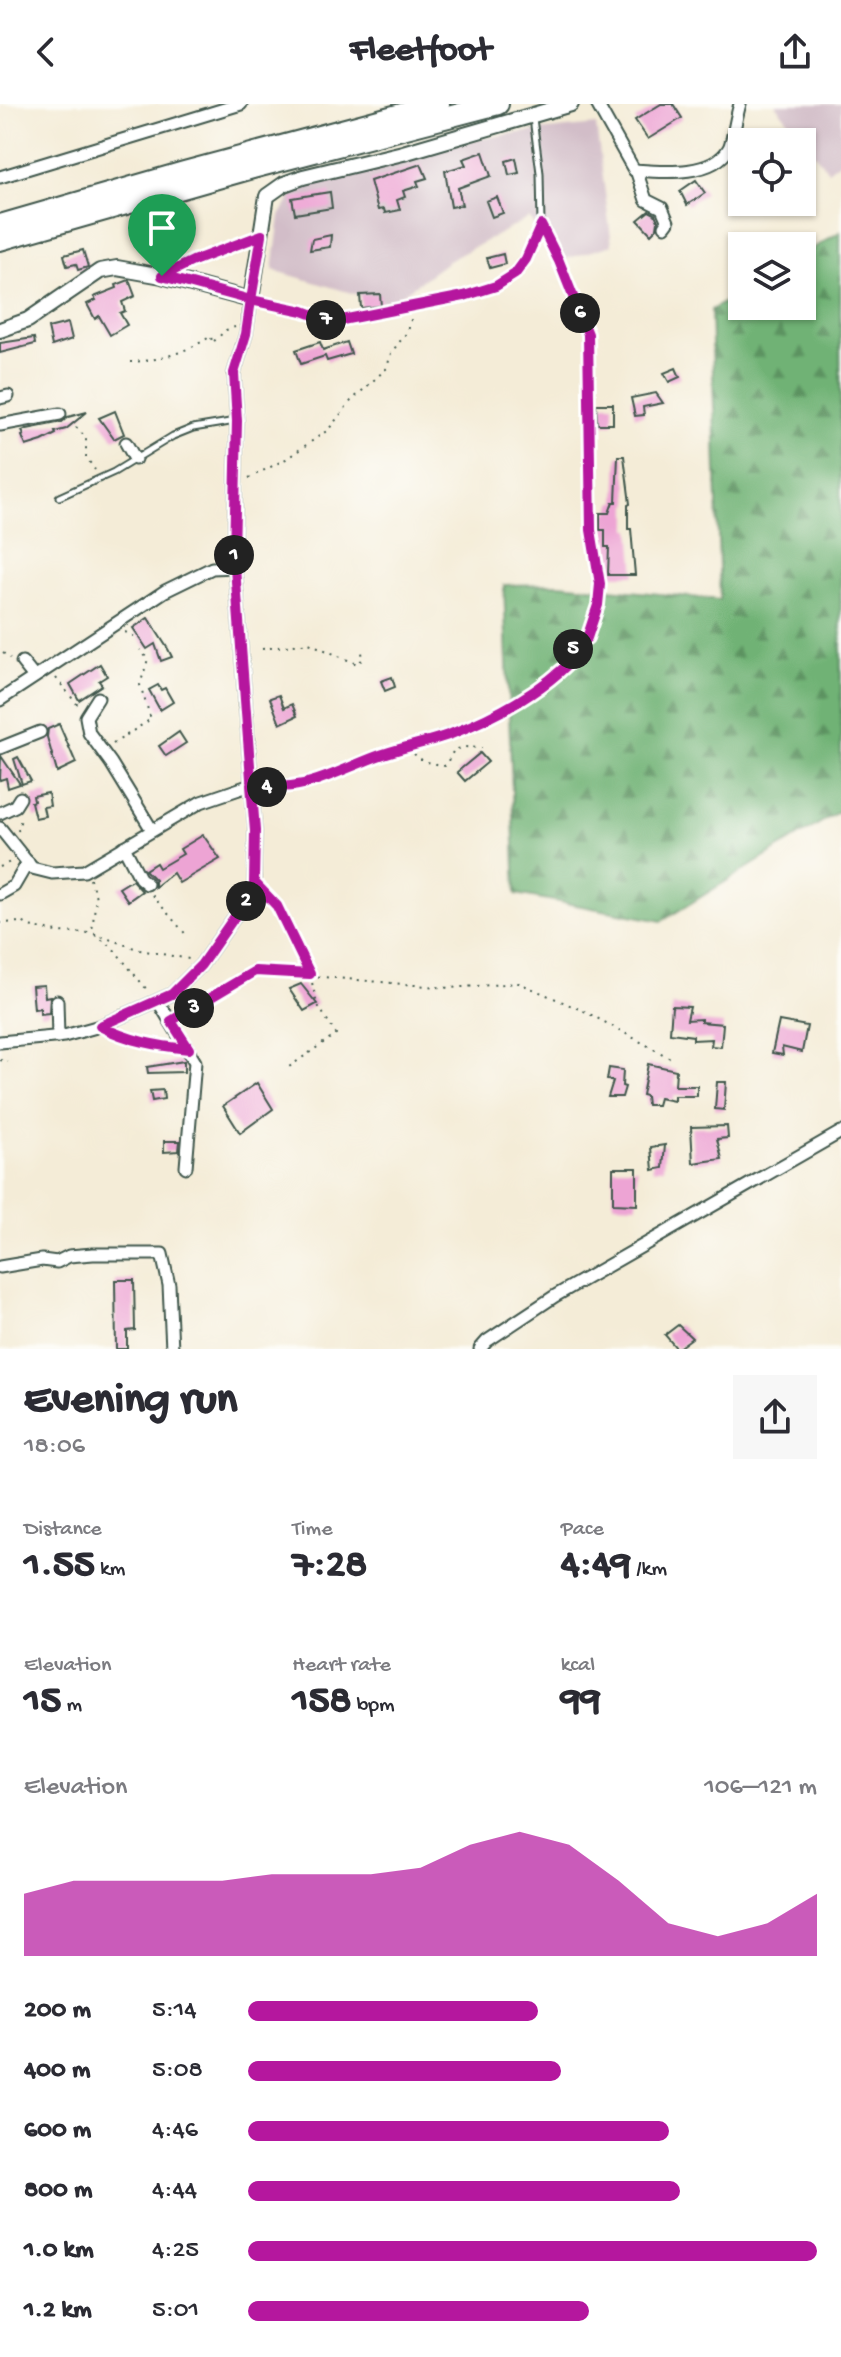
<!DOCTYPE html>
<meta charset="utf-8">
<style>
:root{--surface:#fff;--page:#f7f7f7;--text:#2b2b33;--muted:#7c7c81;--accent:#b5179e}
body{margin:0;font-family:"Gochi Hand",sans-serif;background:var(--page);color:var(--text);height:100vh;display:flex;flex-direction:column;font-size:30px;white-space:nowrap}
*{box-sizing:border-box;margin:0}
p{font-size:26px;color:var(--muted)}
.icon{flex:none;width:44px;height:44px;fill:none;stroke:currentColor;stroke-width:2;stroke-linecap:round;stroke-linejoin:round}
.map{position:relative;height:1245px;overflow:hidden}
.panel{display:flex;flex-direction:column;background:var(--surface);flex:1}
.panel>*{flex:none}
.controls{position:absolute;left:728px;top:24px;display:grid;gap:16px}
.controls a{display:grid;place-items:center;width:88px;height:88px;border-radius:0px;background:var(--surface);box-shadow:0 2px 6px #0004;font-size:40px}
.pin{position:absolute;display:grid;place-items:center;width:68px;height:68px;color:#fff;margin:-82px -34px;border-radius:50% 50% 50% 0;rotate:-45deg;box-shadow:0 0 8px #0007}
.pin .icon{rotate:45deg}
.km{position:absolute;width:40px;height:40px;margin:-20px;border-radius:50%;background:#222;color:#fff;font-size:22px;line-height:40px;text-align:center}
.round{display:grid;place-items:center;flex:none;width:84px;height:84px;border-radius:0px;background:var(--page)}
.headline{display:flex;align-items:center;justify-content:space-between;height:136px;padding:0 24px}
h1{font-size:44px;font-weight:700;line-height:60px}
.figures{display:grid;grid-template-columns:repeat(3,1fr);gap:12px;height:136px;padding:8px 24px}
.figures div{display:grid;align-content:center}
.figures b{font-size:40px;font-weight:700}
.figures small{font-size:22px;font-weight:400}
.figures p{font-size:22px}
.chart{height:224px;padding:16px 24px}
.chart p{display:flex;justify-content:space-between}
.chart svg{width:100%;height:144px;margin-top:8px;fill:var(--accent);opacity:.7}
ul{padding:0 24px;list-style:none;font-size:26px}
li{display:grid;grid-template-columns:128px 96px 1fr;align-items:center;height:60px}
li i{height:20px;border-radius:10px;background:var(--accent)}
header{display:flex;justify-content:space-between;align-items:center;height:104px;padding:0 24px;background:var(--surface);font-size:36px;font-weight:700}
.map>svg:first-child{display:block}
.industrial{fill:#d2bdc8}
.forest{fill:url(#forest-firs);stroke:#487854;stroke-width:2}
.building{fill:#eda4d4}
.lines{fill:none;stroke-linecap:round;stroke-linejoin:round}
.service-casing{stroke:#3f574c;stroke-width:9}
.minor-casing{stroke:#3f574c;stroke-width:15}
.tertiary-casing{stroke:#3f574c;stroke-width:18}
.motorway-casing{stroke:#3f574c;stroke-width:24}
.path{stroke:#3f574c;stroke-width:2;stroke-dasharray:2 6;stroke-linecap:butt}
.service{stroke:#fff;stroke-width:5}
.minor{stroke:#fff;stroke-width:11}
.tertiary{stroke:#fff;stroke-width:14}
.motorway{stroke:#fff;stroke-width:20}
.route-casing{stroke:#fff;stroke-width:16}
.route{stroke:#b5179e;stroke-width:10}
</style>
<header><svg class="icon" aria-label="back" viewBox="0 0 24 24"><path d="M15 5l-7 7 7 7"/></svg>Fleetfoot<svg class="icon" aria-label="share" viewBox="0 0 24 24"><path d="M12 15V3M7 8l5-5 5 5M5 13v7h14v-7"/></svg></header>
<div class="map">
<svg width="841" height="1245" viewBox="0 0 841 1245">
<defs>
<pattern id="forest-firs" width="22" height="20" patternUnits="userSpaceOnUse" patternTransform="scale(2)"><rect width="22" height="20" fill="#70b275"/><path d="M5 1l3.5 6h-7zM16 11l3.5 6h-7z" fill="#5b9261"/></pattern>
</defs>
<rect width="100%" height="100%" fill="#fdfcf7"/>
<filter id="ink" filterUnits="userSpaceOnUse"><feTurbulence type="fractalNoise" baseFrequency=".0125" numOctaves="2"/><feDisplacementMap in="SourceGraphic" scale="16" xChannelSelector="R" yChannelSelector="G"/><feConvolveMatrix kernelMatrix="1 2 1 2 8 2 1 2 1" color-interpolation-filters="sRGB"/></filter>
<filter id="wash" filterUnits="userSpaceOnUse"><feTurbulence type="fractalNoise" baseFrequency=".006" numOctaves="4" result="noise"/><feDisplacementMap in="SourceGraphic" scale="32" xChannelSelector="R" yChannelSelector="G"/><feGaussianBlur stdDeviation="1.8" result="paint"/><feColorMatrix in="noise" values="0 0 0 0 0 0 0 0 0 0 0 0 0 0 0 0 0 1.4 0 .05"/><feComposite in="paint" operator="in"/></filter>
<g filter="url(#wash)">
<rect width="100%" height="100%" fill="#f4ecd7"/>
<g class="industrial">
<path d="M775 0H841V57L828 67Z"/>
<path d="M596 21 612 141 559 157 529 114 448 157 389 200 273 166 280 112 303 73 403 49 509 30Z"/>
</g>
<path class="forest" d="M840 128 841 706 662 817 516 790 504 481 559 480 720 496 711 206 742 188V202H802V151Z"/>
<g id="blocks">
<g class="building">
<path d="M661 0H673L682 14 648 35 635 16Z"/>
<path d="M483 48 491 72 458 84 462 101 451 103 445 67 466 61 463 55Z"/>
<path d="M516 54 519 69 509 71 506 57Z"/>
<path d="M421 60 427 74 417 77 419 82 403 87 405 93 397 96 400 106 385 109 384 105 378 106 370 77Z"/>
<path d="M696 76 705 89 687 101 680 87Z"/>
<path d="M330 88 332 104 295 110 292 94Z"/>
<path d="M497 93 503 109 492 113 486 97Z"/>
<path d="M649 107 655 110 658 117 657 124 651 130 638 116Z"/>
<path d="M331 131 330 143 310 146 312 135Z"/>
<path d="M83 146 88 163 78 166 76 160 67 162 64 151Z"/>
<path d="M503 150 505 160 490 164 487 154Z"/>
<path d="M129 176 135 192 122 198 125 207 120 209 127 221 110 231 99 212 95 215 87 200 96 196 94 193 117 184 116 181Z"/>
<path d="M380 190 381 202 361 204 360 191Z"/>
<path d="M68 219 72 235 52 242 48 224Z"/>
<path d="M34 234 35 240 0 249V239Z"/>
<path d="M320 238 323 246 347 238 351 250 327 257 325 252 301 260 296 246Z"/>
<path d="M676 264 680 273 669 278 664 269Z"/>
<path d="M656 289 663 299 643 303 644 311 635 312 631 294Z"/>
<path d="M596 300H613V320H597Z"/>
<path d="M115 307 124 330 114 335 99 314Z"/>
<path d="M87 308 66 325 55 328 56 330 42 337 26 342 22 332 24 331 22 327 27 325 62 318 68 313Z"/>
<path d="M618 352H624L630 400 628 401V425H631L635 471H608L609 443H605V426H600V409H609L613 398H616Z"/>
<path d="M148 514 168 545 172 553 161 557 155 540 147 545 133 524Z"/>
<path d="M100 560 107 572 99 577 102 581 79 596 70 580Z"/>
<path d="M392 573 395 583 385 587 381 577Z"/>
<path d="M158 581 161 586 165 584 173 598 160 606 149 586Z"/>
<path d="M279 591 284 604 292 600 297 612 280 620 270 594Z"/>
<path d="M59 620 76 659 57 668 47 633 48 625Z"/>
<path d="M179 628 186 639 166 652 159 642Z"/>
<path d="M480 649 488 658 465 677 457 668Z"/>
<path d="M1 652 14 671 20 680 8 684 6 674 0 676Z"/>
<path d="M18 653 31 677 22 680 14 655Z"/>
<path d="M48 689 50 702 43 703 45 712 35 714 31 698 34 697 33 692Z"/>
<path d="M203 731 220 755 179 779 173 769 155 783V776L145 766 156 759 159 764 183 750 180 745Z"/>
<path d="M132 776 142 787 128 797 119 784Z"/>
<path d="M301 880 317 900 304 907 289 885Z"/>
<path d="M44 881 45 893 50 892 49 909 40 910V904L34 905 32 882Z"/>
<path d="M672 902 690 903 687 916 701 915V918L723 920 721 943 711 942 712 935 693 936V932L670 929Z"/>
<path d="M779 917 807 922 802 948 782 943 783 951 772 949Z"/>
<path d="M184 957V968L148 969 147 963Z"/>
<path d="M648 960 676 966 675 982H697V992H674V997L659 994 657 1001H647L646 992 642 991Z"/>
<path d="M609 964 623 966 622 982 625 983 622 993H608L613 977 607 976Z"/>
<path d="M717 978H726L724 1006 715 1005Z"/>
<path d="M257 979 273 1005 240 1029 223 1002Z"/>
<path d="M163 986 164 995 152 997 150 987Z"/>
<path d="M727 1022 728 1034 717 1035 722 1055 693 1059 691 1023Z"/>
<path d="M164 1037H180L179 1047 164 1048Z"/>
<path d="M665 1041 663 1064 653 1066 651 1043Z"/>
<path d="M613 1064H637V1101L613 1100Z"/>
<path d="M115 1176H134L135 1226 127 1227V1245H116Z"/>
<path d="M678 1221 692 1234 677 1245 665 1231Z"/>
</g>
</g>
</g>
<g filter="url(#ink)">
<use href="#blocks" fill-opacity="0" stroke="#3f574c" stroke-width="2"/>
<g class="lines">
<g class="service-casing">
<g id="service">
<path d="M252 196 303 207 332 218 414 203 496 182 515 170 526 155 541 121 540 69 533 14"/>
<path d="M59 393 114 368 173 332 193 324 236 317"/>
<path d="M252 681 296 683 376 653 477 619 555 574 575 553 572 543 587 534 598 501 600 480 591 426 588 230 559 157 541 121"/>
</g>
</g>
<g class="minor-casing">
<g id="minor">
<path d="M597 0 634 66C662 68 713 73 729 44 733 37 736 12 740 0"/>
<path d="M636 66 646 96 662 104 668 118 665 122"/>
<path d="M0 73 241 0"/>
<path d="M0 294 8 292"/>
<path d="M0 321 60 310"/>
<path d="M126 339 135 355"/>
<path d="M22 558 34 573"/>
<path d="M98 594 86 613 89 629 111 659 152 726"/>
<path d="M0 596 165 487 212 464 235 463"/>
<path d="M0 644 40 628"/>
<path d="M0 709 15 702 20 694"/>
<path d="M0 724 32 764 52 769 84 767 201 698 251 681"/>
<path d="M124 743 140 774 147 780"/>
<path d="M0 790 14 782 28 758"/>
<path d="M57 897 58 933"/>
<path d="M158 897 195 958 186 1063"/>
<path d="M0 938 64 932 100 922 172 890 201 861 254 785 255 727 234 451 237 317 234 269 246 230 251 196"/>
<path d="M0 1163 42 1156 57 1158 69 1152 93 1150H162L169 1181 172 1245"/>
<path d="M480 1245 487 1237 555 1192 841 1028"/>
</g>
</g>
<g class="tertiary-casing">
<path id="tertiary" d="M0 226 28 216 100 167 117 164 162 172 251 196 267 92 284 80 303 73 403 49 571 0"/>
</g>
<g class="motorway-casing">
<g id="motorway">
<path d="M0 121 184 68 439 0"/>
<path d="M0 136 253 64 498 0"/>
</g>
</g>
<g class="path">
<path d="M181 163 246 138"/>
<path d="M130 258C159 257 187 248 211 232L212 239 226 226 235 223"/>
<path d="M76 323 86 334V353L95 366"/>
<path d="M249 374 286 355 328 326 351 297 387 264 391 249 408 227 412 212"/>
<path d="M125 528 135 533"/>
<path d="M262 545 309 539 357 560 363 555 362 548"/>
<path d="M3 549 10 554"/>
<path d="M56 574 80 604"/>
<path d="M113 640 151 615 140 581 148 555 140 546"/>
<path d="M414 650 423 657 445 662 454 646 464 643 482 644"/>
<path d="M18 727 21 714"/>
<path d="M0 763 10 758"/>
<path d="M90 775 96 793 92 827"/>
<path d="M264 788 277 802 310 870 317 900 336 930 289 963"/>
<path d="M152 791 188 833"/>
<path d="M0 819 22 818 29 822 57 828 92 829 140 846 189 855"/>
<path d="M95 831 112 843 148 887"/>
<path d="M179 913 255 867 449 884 519 879 586 908 672 955"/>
<path d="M116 930 156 942 171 943"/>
<path d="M0 956 8 958"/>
</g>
<use href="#service" class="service"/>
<use href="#minor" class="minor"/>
<use href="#tertiary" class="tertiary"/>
<use href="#motorway" class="motorway"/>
</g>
</g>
<g class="lines" filter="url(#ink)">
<g class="route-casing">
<path id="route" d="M162 172 251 196 246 230 234 269 237 317 234 451 255 727 254 778V785L201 861 172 890 100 922C129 937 157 942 189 945L171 917 255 867 310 870 277 802 254 778 255 727 251 681C304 689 328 671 375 653 399 644 426 639 451 630 495 613 543 587 575 553L572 543 587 534 598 501 600 480 591 426 588 230 559 157 541 121 526 155 515 170 496 182 464 192 332 218 303 207 251 196 262 131 193 157 162 172"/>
</g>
<use href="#route" class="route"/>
</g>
</svg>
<div class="controls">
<a><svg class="icon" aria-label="locate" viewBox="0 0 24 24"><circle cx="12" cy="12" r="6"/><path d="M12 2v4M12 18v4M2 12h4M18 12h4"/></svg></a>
<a><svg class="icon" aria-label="layers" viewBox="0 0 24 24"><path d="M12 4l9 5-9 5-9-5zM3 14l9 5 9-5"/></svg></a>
</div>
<div class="pin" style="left:162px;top:172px;background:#1e9e55"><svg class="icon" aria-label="arrive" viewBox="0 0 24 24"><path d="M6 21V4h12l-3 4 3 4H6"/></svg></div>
<b class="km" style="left:234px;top:451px">1</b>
<b class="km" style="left:246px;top:797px">2</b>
<b class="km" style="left:194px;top:904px">3</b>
<b class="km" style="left:267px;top:683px">4</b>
<b class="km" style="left:573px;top:545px">5</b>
<b class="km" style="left:580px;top:209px">6</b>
<b class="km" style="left:326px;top:216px">7</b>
</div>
<section class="panel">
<div class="headline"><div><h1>Evening run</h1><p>18:06</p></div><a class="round"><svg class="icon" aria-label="share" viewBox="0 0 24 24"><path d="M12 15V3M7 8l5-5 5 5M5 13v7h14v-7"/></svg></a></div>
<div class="figures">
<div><p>Distance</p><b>1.55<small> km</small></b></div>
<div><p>Time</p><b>7:28</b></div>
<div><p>Pace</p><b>4:49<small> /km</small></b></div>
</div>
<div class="figures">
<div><p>Elevation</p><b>15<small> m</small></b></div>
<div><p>Heart rate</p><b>158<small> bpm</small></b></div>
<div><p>kcal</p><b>99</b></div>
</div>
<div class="chart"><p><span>Elevation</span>106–121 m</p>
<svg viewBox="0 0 160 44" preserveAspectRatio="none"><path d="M0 44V25L10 21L20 21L30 21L40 21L50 19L60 19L70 19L80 17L90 10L100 6L110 10L120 21L130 34L140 38L150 34L160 25V44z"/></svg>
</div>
<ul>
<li><b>200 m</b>5:14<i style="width:51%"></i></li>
<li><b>400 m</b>5:08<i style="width:55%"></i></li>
<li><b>600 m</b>4:46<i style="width:74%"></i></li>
<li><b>800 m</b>4:44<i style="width:76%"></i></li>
<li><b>1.0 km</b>4:25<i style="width:100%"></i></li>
<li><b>1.2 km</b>5:01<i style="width:60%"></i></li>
</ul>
</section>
